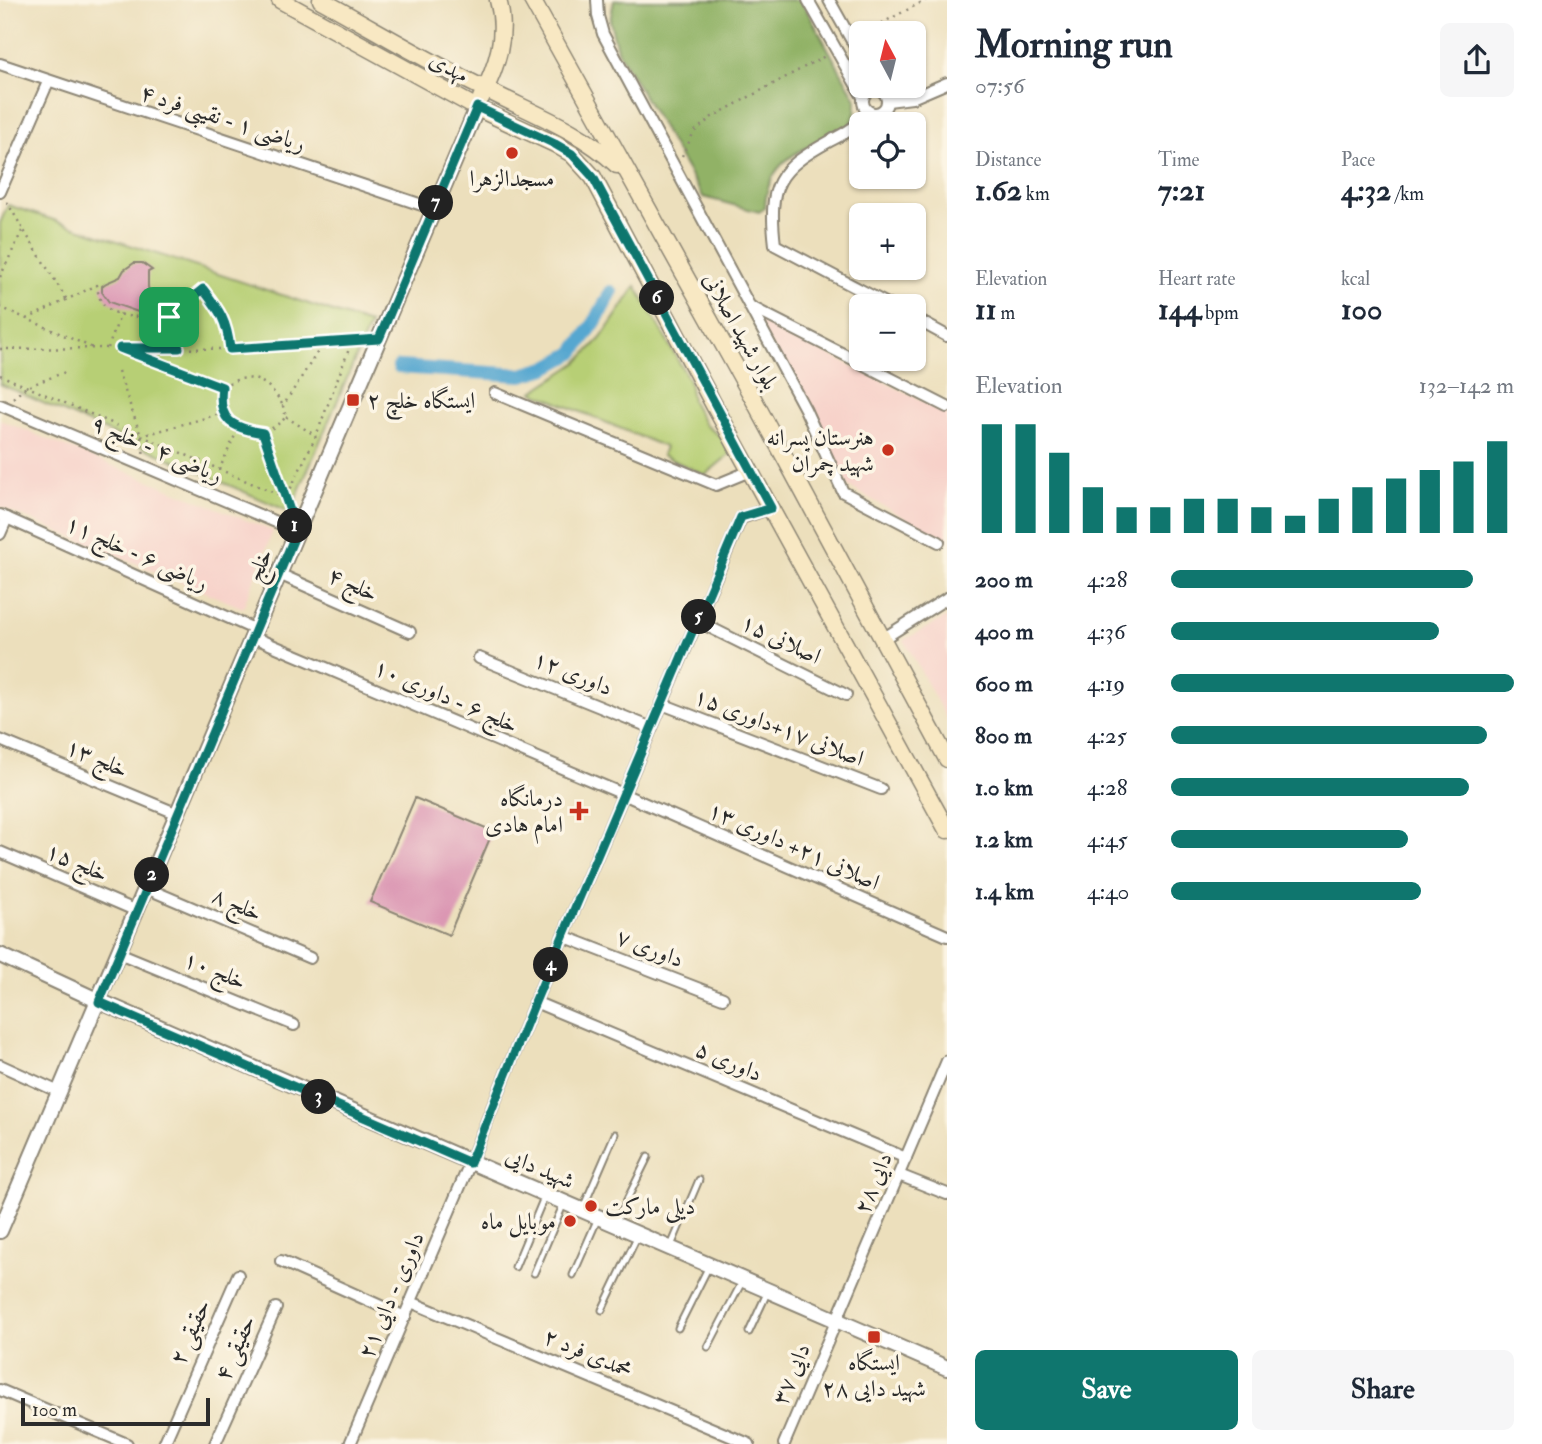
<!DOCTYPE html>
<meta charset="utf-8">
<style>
:root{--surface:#fff;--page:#f6f6f7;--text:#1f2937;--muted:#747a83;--accent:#0f766e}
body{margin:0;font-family:"IM FELL Double Pica",Amiri,serif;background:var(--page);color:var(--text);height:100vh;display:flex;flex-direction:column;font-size:26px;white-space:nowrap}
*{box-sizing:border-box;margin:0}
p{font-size:23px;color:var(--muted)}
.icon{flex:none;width:38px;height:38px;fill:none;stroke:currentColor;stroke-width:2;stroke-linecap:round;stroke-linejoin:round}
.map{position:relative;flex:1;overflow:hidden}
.panel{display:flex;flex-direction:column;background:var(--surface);width:595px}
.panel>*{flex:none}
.needle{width:46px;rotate:353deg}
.tools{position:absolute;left:849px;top:21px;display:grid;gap:14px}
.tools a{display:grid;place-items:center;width:77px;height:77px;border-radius:10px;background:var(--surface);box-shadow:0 2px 5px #0004;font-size:35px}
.scale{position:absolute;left:21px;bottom:18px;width:189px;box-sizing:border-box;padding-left:7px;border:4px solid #2b2b2b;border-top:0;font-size:19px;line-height:24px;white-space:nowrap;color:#2b2b2b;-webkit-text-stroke:5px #fcf5e5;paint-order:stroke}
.pin{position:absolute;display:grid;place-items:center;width:60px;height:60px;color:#fff;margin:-30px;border-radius:14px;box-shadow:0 4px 10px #0006}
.km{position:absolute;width:35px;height:35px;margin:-18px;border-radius:50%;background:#222;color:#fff;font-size:19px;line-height:35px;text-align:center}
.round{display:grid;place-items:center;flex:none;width:74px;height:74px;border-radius:10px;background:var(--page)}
.overview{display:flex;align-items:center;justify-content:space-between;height:119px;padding:0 28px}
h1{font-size:38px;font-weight:700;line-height:52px}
.metrics{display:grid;grid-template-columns:repeat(3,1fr);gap:10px;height:119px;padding:7px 28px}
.metrics div{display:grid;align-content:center}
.metrics b{font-size:30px;font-weight:700}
.metrics small{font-size:19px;font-weight:400}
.metrics p{font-size:19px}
.chart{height:196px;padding:14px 28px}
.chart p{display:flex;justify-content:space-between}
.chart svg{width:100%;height:126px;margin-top:7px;stroke:var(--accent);stroke-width:6}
.action{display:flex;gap:14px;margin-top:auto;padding:14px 28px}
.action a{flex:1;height:80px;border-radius:10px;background:var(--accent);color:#fff;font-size:28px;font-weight:700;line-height:80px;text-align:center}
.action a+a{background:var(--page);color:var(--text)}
ul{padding:0 28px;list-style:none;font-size:23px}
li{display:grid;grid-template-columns:112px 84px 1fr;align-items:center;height:52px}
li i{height:18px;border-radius:9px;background:var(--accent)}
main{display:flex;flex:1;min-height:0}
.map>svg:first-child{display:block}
.built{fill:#f7d1c9}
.green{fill:#b7cf74;stroke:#717d50;stroke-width:2}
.forest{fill:#91b266;stroke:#5e6e48;stroke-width:2}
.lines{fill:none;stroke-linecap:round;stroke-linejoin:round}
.canal{stroke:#56a7d0;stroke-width:14}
.building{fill:#db97b3}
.service-casing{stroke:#8c8574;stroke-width:9}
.minor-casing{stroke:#8c8574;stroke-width:14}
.tertiary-casing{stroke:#8c8574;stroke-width:18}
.secondary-casing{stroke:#8c8574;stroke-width:19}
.path{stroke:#8c8574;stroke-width:2.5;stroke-dasharray:2 5;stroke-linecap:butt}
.service{stroke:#fff;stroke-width:5}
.minor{stroke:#fff;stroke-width:10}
.tertiary{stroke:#fff;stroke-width:14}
.secondary{stroke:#f8e8c3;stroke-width:16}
.route-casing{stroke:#fff;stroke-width:14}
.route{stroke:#0f766e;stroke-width:9}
.poi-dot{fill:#c8321e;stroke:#fcf5e5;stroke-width:2.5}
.labels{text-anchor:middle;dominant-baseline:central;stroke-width:7;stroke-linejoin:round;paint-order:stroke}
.street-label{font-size:23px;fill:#2b2b2b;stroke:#fcf5e5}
.poi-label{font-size:23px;fill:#2b2b2b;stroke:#fcf5e5;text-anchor:end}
</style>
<main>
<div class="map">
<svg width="947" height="1444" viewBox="0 0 947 1444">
<rect width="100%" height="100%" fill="#fcf5e5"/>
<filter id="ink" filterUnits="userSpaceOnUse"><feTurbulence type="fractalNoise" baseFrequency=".0143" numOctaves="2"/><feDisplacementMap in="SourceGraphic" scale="14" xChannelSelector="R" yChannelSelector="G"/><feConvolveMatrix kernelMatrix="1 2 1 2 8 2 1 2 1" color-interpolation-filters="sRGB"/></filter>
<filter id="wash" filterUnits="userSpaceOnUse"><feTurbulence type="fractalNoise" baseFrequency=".00686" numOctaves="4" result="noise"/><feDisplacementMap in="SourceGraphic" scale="28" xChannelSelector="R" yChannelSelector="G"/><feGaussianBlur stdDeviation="1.57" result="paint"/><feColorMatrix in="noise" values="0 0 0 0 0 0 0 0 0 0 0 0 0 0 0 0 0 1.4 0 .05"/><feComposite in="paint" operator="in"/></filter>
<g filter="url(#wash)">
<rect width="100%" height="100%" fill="#ecdfbc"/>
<g class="built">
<path d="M757 319 947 413V542L848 486Z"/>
<path d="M0 420 273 531 243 608 0 507Z"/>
<path d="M947 617V720L904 640Z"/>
</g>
<g class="green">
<path d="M8 205 370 324 290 512 0 384V223Z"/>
<path d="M636 286 689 380 692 401 705 425 721 437 730 454 705 475 662 455 665 447 533 392 578 362 601 338Z"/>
</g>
<path class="forest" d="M614 0H801L856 99C856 108 856 118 850 126 843 133 830 137 821 141 788 154 766 171 765 208L759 212 703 197 617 50 610 21Z"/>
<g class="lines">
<path class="canal" d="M399 367 522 375 546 368 573 353 595 322 611 292"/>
</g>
<g id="blocks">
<g class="building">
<path d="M134 263H142L152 270 148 272V287L154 306 150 310 138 312 109 302 102 292V286L106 283 120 277 124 270Z"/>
<path d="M415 798 493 831 449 935 370 902Z"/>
</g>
</g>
</g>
<g filter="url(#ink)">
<use href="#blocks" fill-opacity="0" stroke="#8c8574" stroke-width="2"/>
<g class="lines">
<g class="service-casing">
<g id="service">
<path d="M583 1208 615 1134"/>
<path d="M616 1222 648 1157"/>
<path d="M671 1246 699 1180"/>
<path d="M515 1267 545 1195"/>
<path d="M534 1273 564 1203"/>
<path d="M573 1275 598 1218"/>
<path d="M602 1310 638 1235"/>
<path d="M678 1328 709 1266"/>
<path d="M749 1332 768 1291"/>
<path d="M708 1347 743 1280"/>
</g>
</g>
<g class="minor-casing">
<g id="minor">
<path d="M597 0 598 16 603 34 805 409 843 492 939 542"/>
<path d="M808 0 863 97"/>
<path d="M829 0 861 57"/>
<path d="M0 64 434 209"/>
<circle cx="875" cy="101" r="12"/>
<path d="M888 101 912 98 947 83"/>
<path d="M867 111C856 129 848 131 830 141 777 170 768 185 775 245L891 306"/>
<path d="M0 192 48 82"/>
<path d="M751 307 947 407"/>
<path d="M914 318 947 336"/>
<path d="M495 393 716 485 750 471"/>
<path d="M0 405 297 531"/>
<path d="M0 515 256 630"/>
<path d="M0 534 7 518"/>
<path d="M279 574 410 632"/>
<path d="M697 621 846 695"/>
<path d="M253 637 623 794 947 936"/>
<path d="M881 640 947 598"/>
<path d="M479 658 652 728"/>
<path d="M662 704 881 789"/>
<path d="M0 740 178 814"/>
<path d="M0 852 137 911"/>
<path d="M146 888 310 958"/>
<path d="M563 936 723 998"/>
<path d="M119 953 294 1025"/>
<path d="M535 1002 906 1158"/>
<path d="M0 1065 59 1092"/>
<path d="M899 1175 947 1194"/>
<path d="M281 1261 405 1317"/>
<path d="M411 1302 749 1444"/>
<path d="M0 1390 127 1444"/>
<path d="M164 1444 238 1275"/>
<path d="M215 1444 276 1308"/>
<path d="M350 1444 470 1163 535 1002 741 518 771 508"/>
<path d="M784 1444 947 1061"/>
</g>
</g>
<g class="tertiary-casing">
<g id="tertiary">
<path d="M0 955 99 1001 947 1368"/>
<path d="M0 1231 477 108"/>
</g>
</g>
<g class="secondary-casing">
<g id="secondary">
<path d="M280 0 477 108 555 144 572 154 593 177 715 407 947 830"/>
<path d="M321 0C376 30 430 63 487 90 532 113 580 130 617 165"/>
<path d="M532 0 748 389 947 759"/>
<path d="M481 98C497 66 508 35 498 0"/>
</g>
</g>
<g class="path">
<path d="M863 33 926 0"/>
<path d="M682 156 694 132 712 117 825 56"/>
<path d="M7 202 23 229"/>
<path d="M0 277 23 229 67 300"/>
<path d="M0 307 93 348"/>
<path d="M27 319 97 285C98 293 99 300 105 306 116 317 145 321 157 311L169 317"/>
<path d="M108 348 121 313"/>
<path d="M120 348 230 349 364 340"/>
<path d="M179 348 165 320 203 289C220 311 227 321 230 349"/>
<path d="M0 349 112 348"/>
<path d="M123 349 221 386"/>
<path d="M118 371 141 436 144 456"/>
<path d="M0 375 286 498 316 436 352 341"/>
<path d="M13 398 26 387 68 371"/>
<path d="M223 413C245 436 262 441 286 417L283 406 322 345"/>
<path d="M286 417 316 436"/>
<path d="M263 433 291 512"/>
<path d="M141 436 223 413 220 400 222 387C248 370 269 379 283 406"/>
<path d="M213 483 238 429"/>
</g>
<use href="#service" class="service"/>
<use href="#minor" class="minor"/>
<use href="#tertiary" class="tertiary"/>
<use href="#secondary" class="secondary"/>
</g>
</g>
<g class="lines" filter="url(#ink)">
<g class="route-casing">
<path id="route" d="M477 107 555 144 572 154 593 177 771 508 741 517 535 1002 470 1163 99 1002 297 531 263 433C233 428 217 421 222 387L120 348H179L165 320 203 289C220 311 227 321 230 349L379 339Z"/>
</g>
<use href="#route" class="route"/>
</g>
<g class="poi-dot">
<circle cx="512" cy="153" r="7"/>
<rect x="346" y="393" width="14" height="14" rx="3.5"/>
<circle cx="888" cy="450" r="7"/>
<path d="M575.5 800.5h7v7h7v7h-7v7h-7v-7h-7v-7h7z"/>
<circle cx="591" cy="1206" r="7"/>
<circle cx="570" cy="1221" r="7"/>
<rect x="867" y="1330" width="14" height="14" rx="3.5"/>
</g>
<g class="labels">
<g class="street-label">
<text transform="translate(449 67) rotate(29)">مهدی</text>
<text transform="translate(223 118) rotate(18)">ریاضی ۱ - نقیبی فرد ۴</text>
<text transform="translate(741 331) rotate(61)">بلوار شهید اصلانی</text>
<text transform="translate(157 449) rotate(23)">ریاضی ۴ - خلج ۹</text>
<text transform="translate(137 553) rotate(24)">ریاضی ۶ - خلج ۱۱</text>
<text transform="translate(259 565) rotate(-67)">خلج</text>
<text transform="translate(353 584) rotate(24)">خلج ۴</text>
<text transform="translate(781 639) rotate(26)">اصلانی ۱۵</text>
<text transform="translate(573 673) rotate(22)">داوری ۱۲</text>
<text transform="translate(446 696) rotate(23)">خلج ۶ - داوری ۱۰</text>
<text transform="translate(779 727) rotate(21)">اصلانی ۱۷+داوری ۱۵</text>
<text transform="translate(97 758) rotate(23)">خلج ۱۳</text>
<text transform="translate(794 846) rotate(24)">اصلانی ۲۱+ داوری ۱۳</text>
<text transform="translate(77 862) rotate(23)">خلج ۱۵</text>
<text transform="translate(237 904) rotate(23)">خلج ۸</text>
<text transform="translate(650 948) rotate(21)">داوری ۷</text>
<text transform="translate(215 970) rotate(22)">خلج ۱۰</text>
<text transform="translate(729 1061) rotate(23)">داوری ۵</text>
<text transform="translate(540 1168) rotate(23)">شهید دایی</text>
<text transform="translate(873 1183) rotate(-67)">دایی ۲۸</text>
<text transform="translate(391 1295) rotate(-67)">داوری - دایی ۲۱</text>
<text transform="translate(190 1332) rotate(-66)">حقیقی ۲</text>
<text transform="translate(235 1348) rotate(-66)">حقیقی ۴</text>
<text transform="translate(588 1353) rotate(23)">محمدی فرد ۲</text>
<text transform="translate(791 1374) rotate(-67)">دایی ۳۷</text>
</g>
<g class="poi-label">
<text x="512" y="178" text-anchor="middle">مسجدالزهرا</text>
<text x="367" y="400" text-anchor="start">ایستگاه خلچ ۲</text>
<text x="874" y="437">هنرستان پسرانه<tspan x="874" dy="26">شهید چمران</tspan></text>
<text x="563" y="798">درمانگاه<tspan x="563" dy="26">امام هادی</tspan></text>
<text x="605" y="1206" text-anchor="start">دیلی مارکت</text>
<text x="556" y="1221">موبایل ماه</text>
<text x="874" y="1362" text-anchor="middle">ایستگاه<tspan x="874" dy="26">شهید دایی ۲۸</tspan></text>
</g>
</g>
</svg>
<div class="tools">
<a><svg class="needle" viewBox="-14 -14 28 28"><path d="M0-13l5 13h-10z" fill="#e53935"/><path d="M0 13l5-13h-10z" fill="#747a83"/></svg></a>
<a><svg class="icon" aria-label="locate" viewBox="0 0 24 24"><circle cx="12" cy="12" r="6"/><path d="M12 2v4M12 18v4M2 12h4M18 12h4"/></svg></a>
<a>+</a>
<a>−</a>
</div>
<div class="scale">100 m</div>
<div class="pin" style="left:169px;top:317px;background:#1e9e55"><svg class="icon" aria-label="arrive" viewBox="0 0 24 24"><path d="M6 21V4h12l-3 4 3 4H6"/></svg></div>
<b class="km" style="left:295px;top:526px">1</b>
<b class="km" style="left:152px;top:875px">2</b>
<b class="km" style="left:319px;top:1097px">3</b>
<b class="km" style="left:551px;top:965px">4</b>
<b class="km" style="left:699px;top:617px">5</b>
<b class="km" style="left:657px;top:298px">6</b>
<b class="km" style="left:436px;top:203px">7</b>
</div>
<section class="panel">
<div class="overview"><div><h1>Morning run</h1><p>07:56</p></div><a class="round"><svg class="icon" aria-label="share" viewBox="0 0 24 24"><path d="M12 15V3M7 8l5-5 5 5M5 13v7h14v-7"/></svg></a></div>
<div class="metrics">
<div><p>Distance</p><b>1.62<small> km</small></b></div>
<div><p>Time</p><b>7:21</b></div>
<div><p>Pace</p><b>4:32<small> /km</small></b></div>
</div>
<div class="metrics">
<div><p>Elevation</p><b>11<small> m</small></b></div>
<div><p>Heart rate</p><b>144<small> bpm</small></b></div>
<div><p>kcal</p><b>100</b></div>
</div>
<div class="chart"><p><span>Elevation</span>132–142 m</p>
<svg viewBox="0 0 160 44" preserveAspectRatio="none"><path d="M5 44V6M15 44V6M25 44V16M35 44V28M45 44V35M55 44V35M65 44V32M75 44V32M85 44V35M95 44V38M105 44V32M115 44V28M125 44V25M135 44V22M145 44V19M155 44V12"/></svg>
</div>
<ul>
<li><b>200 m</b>4:28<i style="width:88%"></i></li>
<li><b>400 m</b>4:36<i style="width:78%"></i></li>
<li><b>600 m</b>4:19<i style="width:100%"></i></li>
<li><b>800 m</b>4:25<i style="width:92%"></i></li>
<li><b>1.0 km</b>4:28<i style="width:87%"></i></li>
<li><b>1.2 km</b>4:45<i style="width:69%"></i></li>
<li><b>1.4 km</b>4:40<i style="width:73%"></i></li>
</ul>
<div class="action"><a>Save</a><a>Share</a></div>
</section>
</main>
